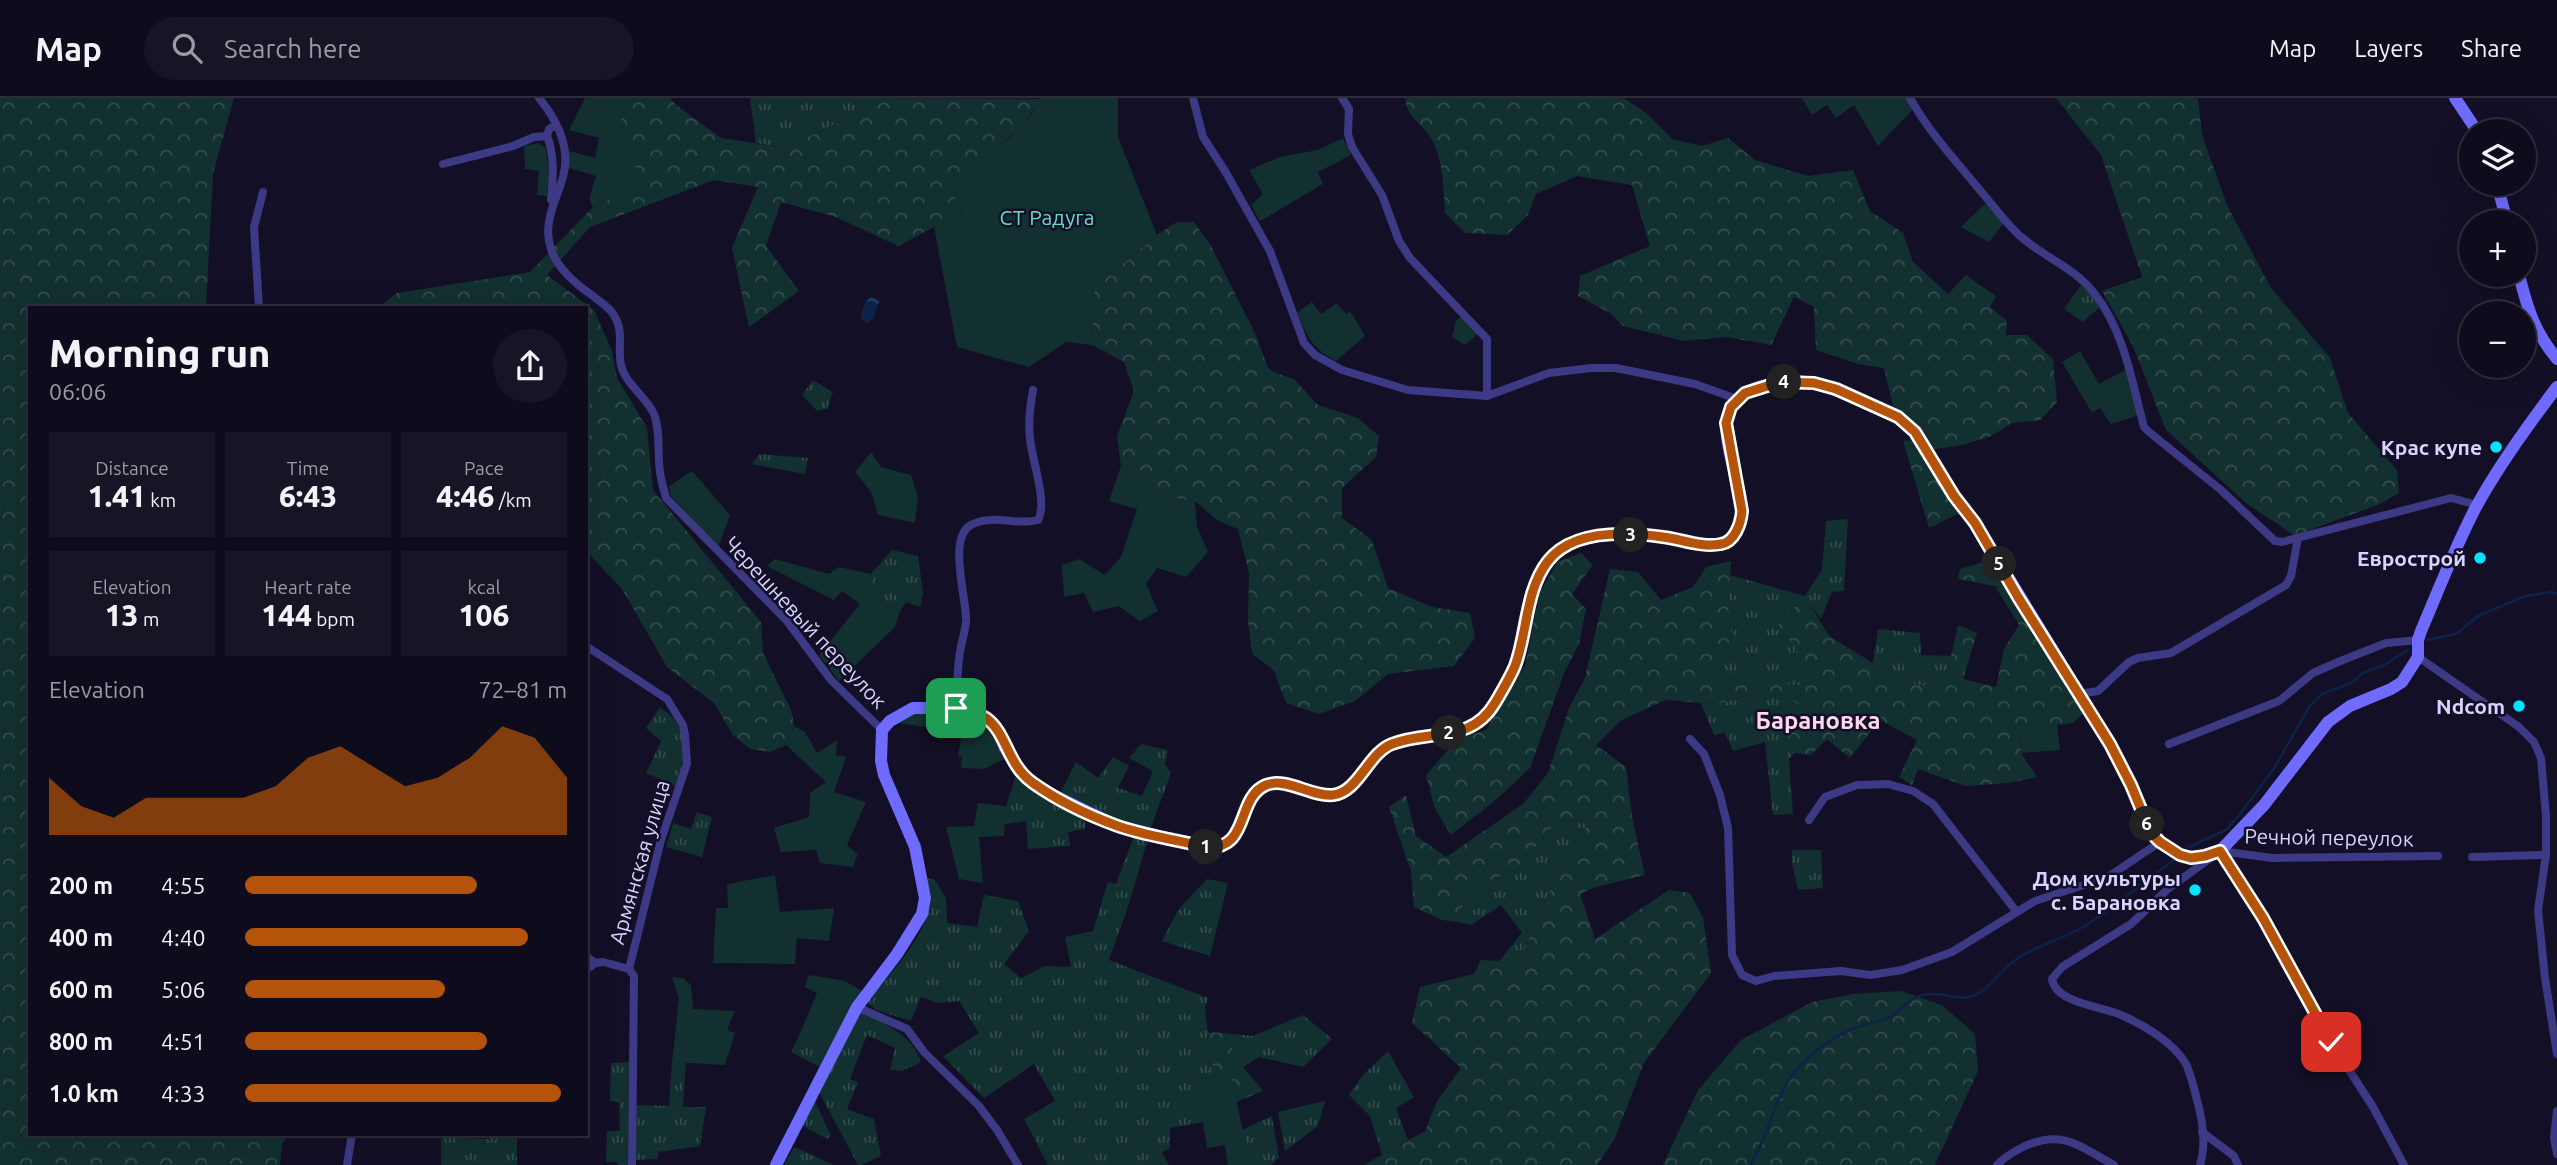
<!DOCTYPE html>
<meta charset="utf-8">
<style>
:root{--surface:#0e0b1c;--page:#171425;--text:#f1f3f6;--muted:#9b9ba3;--line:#2e2b3b;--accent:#b45309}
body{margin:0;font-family:Ubuntu,sans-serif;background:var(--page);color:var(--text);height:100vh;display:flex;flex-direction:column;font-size:26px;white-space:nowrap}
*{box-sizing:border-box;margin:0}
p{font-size:23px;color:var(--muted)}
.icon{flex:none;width:38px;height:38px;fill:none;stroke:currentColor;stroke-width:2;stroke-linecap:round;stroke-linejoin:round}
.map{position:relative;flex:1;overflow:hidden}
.drawer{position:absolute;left:28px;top:208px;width:560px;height:830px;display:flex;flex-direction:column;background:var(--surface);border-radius:0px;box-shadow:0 7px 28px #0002,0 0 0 2px var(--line)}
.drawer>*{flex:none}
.controls{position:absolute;left:2459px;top:21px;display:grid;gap:14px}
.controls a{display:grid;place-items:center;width:77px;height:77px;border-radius:50%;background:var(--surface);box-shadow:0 7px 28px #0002,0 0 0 2px var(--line);font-size:35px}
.pin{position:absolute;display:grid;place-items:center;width:60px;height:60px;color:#fff;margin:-30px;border-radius:14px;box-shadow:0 4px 10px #0006}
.km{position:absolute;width:35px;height:35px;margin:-18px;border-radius:50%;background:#222;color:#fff;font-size:19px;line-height:35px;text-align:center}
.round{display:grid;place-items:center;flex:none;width:74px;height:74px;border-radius:37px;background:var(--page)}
.overview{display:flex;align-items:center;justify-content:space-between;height:119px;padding:0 21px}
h1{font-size:38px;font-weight:800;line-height:52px}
.figures{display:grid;grid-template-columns:repeat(3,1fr);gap:10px;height:119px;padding:7px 21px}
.figures div{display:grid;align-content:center;border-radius:0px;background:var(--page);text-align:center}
.figures b{font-size:30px;font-weight:800}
.figures small{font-size:19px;font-weight:400}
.figures p{font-size:19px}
.chart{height:196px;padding:14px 21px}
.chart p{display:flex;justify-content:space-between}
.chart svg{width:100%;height:126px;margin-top:7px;fill:var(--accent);opacity:.7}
ul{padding:0 21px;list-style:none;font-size:23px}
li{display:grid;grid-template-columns:112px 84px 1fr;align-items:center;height:52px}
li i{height:18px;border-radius:9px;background:var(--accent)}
header{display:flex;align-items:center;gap:42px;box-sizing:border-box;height:98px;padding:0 35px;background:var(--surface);border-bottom:2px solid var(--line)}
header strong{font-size:33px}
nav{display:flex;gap:38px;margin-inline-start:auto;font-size:24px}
.search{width:490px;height:63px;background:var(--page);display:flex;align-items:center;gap:18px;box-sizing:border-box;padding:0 24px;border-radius:38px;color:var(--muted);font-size:26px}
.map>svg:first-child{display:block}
.grass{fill:url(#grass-tufts)}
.forest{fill:url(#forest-crowns)}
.garden{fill:#12302f}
.water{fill:url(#water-ripples)}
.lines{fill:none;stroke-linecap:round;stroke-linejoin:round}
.stream{stroke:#0c2248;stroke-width:2.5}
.street{stroke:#3d3a85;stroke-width:8}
.secondary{stroke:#6f6bff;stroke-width:12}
.route-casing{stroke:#fff;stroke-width:14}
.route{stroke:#b45309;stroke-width:9}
.poi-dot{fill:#00e5ff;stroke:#130f26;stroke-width:2.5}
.labels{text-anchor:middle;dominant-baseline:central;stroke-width:5;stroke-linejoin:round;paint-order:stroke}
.park-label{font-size:21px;fill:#5fe0c0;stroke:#130f26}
.poi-label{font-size:21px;font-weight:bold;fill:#d9d4ff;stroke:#130f26;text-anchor:end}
.street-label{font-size:21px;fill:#d9d4ff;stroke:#130f26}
.quarter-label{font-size:24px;font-weight:bold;fill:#ffd6f0;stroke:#130f26}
</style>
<header>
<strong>Map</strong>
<div class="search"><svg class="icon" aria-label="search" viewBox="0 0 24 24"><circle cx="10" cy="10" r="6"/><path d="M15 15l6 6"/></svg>Search here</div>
<nav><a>Map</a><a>Layers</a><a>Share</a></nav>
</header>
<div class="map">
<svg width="2557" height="1067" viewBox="0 0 2557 1067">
<defs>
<pattern id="grass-tufts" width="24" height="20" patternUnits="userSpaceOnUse" patternTransform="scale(1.75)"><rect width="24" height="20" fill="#12302f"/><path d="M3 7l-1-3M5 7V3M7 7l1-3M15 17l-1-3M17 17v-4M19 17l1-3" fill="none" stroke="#344d4e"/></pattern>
<pattern id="forest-crowns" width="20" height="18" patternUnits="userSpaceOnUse" patternTransform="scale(1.75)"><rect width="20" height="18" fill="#12302f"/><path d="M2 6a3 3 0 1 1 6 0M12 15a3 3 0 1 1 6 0" fill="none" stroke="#344d4e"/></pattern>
<pattern id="water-ripples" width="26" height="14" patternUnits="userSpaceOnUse" patternTransform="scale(1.75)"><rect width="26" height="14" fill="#0c2248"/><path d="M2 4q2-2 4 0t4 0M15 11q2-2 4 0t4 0" fill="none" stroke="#2f4163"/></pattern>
</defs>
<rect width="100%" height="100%" fill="#130f26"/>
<g class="grass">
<path d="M750 0H883L866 11 786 50 756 45Z"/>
<path d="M2081 187 2093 198 2100 209 2083 224 2064 211Z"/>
<path d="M813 282 833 294 827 311 817 313 802 297Z"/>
<path d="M759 356 808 360 805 376 752 366Z"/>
<path d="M1848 421 1844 493 1832 494 1821 521 1804 498 1805 589 1748 581 1718 582 1715 562 1732 540 1728 508 1730 477 1805 498 1822 472 1826 423Z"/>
<path d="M892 452 918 458 923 495 920 509 906 504 900 513 869 497 871 476Z"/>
<path d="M1878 531 1920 535 1921 557 1951 558 1941 585 1923 588 1878 576 1873 565Z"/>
<path d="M1753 596 1788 600 1810 612 1789 637 1794 655 1789 661 1793 716 1773 717 1765 644 1733 653 1725 635 1714 637 1701 605 1717 606Z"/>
<path d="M660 609C692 632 687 654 676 688L646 675 661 643 646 630Z"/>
<path d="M1141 646 1168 652 1165 666 1171 675 1150 732 1118 722 1061 694 1076 664 1098 680 1113 659 1129 668 1118 690 1142 698 1153 673 1129 660Z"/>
<path d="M1017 674 1028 689 1085 718V731L1068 734 1070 748 1028 751 1026 723 1005 726 1006 708Z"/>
<path d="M697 714 712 719 702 759 666 749 673 725 691 731Z"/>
<path d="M1557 722 1588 726 1562 764 1519 864 1499 863 1522 835 1501 807 1471 827 1458 824 1469 790 1517 772Z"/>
<path d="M1134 738 1147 744 1128 809 1109 862 1208 900 1205 911 1208 934 1205 957 1220 976 1196 983 1204 1024 1170 1030V1050L1162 1054 1169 1067H1048L1024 1021 1055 1003 1034 966 984 1000 943 958 979 935 959 903 938 905 921 899 911 923 876 912 867 904C890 876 927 838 931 801 932 794 928 787 926 780L935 782 946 800 947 825 977 829 984 797 1018 803 1029 833 1004 866 1021 880 1045 868 1071 869 1065 839 1093 833 1108 784 1116 786Z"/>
<path d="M1792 752H1821L1823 790 1798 792 1792 765Z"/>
<path d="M1207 781 1228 785 1210 858 1162 843 1178 812Z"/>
<path d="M858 912C883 925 912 936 921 964L902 973 890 972 895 950 867 937 850 981 858 984 847 1011 874 1021 881 1058 861 1067H858L818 992Z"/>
<path d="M1303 917 1332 941 1303 969 1259 959 1243 969 1222 935 1253 938Z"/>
<path d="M798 940 827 955 820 969 791 954Z"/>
<path d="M1388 953 1414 999 1396 1010 1408 1042 1382 1057 1370 1018 1349 997 1362 978Z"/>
<path d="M686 963 683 1009H706L700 1048 658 1054V1061L635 1062V1007L669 1008 672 964Z"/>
<path d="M629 964 628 1067H618L617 1064H606L607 1033H620L619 1004 610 1003 611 965Z"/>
<path d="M814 1001 831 1038 827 1041 799 1026Z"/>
<path d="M1325 1003 1318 1028 1285 1053 1278 1014Z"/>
<path d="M1272 1018 1279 1060 1271 1067H1250L1242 1032Z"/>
<path d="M490 1036H517V1067H441V1039L489 1041Z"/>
<path d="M794 1049 834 1067H784Z"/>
</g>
<g class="forest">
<path d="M0 0H234L213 76 206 210H30V1036H288L282 1047 280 1067H0Z"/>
<path d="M621 0H670L676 7 721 40 786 50 866 11 883 0 1041 1 1022 28 993 53 949 81 962 118 934 129 898 148 836 119 781 104 766 148 799 193 749 229 732 150 758 89 714 82 590 129 547 177 594 212 612 253 617 280 647 330 653 392 761 524 763 555 792 614 794 628 786 647 770 654 750 651 733 637 714 605 667 569 622 491 586 453V210H377L397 195 530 174 593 109 640 85 621 24Z"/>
<path d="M1405 0H1624L1646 15 1672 41 1702 48 1728 40 1755 62 1808 78 1853 72 1870 113 1903 135 1913 164 1948 196 1966 177 1996 198 1990 209 2007 223 2006 237H2027L2053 261 2057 304 2040 322 2013 325 1989 339 1962 347 1930 352 1921 330 1893 308 1884 270 1858 266 1816 252 1814 209 1794 199 1771 247 1727 239 1684 243 1623 228 1610 215 1578 198 1580 178 1650 148 1632 87 1577 78 1536 96 1528 117 1507 137 1465 135 1445 115C1443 90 1444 64 1432 42 1423 25 1407 21 1405 0Z"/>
<path d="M2056 0H2198L2202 37 2227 107 2271 190 2330 260 2348 315 2397 372 2399 395 2380 406 2307 433 2298 440 2246 405 2166 332 2133 248 2102 193 2142 179 2101 57Z"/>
<path d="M1177 124H1194L1211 148 1255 235 1268 270 1276 275 1294 281 1318 307 1358 320 1379 338 1376 359 1342 390V420L1372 442 1388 490 1432 509 1470 515 1475 540 1454 568 1388 576 1355 603 1319 616 1286 605 1274 573 1252 555 1248 523 1249 475 1238 431 1217 422 1195 403 1163 399 1149 385 1121 368 1117 338 1134 293 1124 264 1092 247 1094 190 1157 137Z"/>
<path d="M1914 342 1959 415 1929 430 1903 343Z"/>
<path d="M1581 455 1593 467 1572 496 1586 511 1579 546 1565 573 1530 670 1497 701 1451 737 1435 711 1426 677 1458 641 1486 632 1525 568 1539 497 1557 464Z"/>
<path d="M1731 463 1728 508 1732 540 1716 562 1718 582 1748 581 1805 588 1803 560 1778 527 1805 498 1829 538 1873 565 1879 576 1923 588 1941 585 1951 558 1958 527 1977 535 1963 581 1996 589 2004 551 2019 527 1995 488 1958 481 1960 471 1985 464 2001 480 2084 615 2073 625 2020 632 2021 655 2037 679 2009 685 1966 688 1918 671 1912 687 1899 679 1917 642 1880 622 1850 660 1827 641 1811 657 1794 655 1788 637 1810 612 1787 600 1753 596 1717 606 1665 602 1620 623 1596 647 1626 669 1632 719 1645 777 1596 789 1580 796 1595 841 1669 792 1690 795 1703 820 1711 875 1644 965 1614 1042 1597 1067H1364L1425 1033 1437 1003 1461 970 1412 925 1420 889 1474 876 1481 862 1519 864 1562 764 1588 726 1557 722 1517 772 1469 790 1458 824 1442 822 1414 809 1411 773 1389 709 1406 697 1416 738 1446 759 1523 706 1548 675 1569 610 1585 580 1610 471 1638 474 1661 502 1693 489 1706 469Z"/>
<path d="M1901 893 1942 907 1975 936 1978 973 1935 1067H1663L1698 992 1741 942 1812 904 1853 896Z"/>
<path d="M1208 934 1222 935 1243 969 1263 993 1236 1004 1230 974 1220 976 1205 957Z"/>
</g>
<g class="garden">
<path d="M585 0H621V24L641 85 593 109 589 101 596 78 566 69 569 53 595 60 599 40 569 32Z"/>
<path d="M1040 0H1118V39L1157 137 1094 190 1092 247 1066 244 1029 269 957 249 934 129 962 117 948 81C982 60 1024 38 1040 0Z"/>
<path d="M1802 0H1908L1913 11 1878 48 1854 7 1836 20 1827 7 1812 17Z"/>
<path d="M1343 40 1351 57 1318 74 1323 86 1260 123 1251 107 1263 96 1249 72 1280 59 1318 52Z"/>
<path d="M538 45 546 50 549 78 547 98 537 97 539 73 525 71 524 48Z"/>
<path d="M1986 105 2003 126 1989 144 1961 129Z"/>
<path d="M1312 204 1321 216 1337 205 1346 216 1350 213 1365 238 1336 263C1312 250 1308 240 1297 215Z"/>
<path d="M1462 219 1478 236 1465 247 1452 239 1456 222Z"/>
<path d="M2080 253 2099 286 2127 271 2139 317 2111 326 2100 310 2092 315 2062 264Z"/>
<path d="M871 354 881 369 911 377 918 399 915 425 878 417 871 394 855 374Z"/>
<path d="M1121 368 1149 385 1163 399 1195 403 1197 428 1208 454 1186 479 1157 470 1146 486 1158 513 1140 523 1119 508 1093 514 1084 495 1064 499 1062 467 1079 461 1105 477 1121 459 1137 411 1109 403Z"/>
<path d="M692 373 730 417 718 449 671 398 669 388Z"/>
<path d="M775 461 829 476 839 469 871 476 869 497 900 513 895 529 839 583 819 557 860 506 842 493 834 502 767 468Z"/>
<path d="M912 616C963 616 983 607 1007 660L984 671 961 670 962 659 958 658 962 635 893 624Z"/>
<path d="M2057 626 2060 652 2021 655 2020 632Z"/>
<path d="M794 628 805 634 817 655 837 642 836 657 846 659 834 694 866 704 847 747 858 756 853 769 820 765 816 752 781 754 774 730 809 719 810 695 826 684 786 647Z"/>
<path d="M978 705 1006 708 1004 738 979 739 983 785 959 781 946 729 974 728Z"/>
<path d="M775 777 780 814 834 810 829 843 797 840 795 866 713 865 716 810H728L727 786Z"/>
<path d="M809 877 845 883 862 893 827 955 798 940 817 895 805 889Z"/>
<path d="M672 879 683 880 691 887 693 911 735 913 727 932 735 935 725 967 672 964 679 901Z"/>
<path d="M1230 973 1250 1067H1228L1225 1047 1207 1050 1196 983Z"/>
</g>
<path class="water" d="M870 198 880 202 873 220 867 225 861 222C861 213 864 205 870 198Z"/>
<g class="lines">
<g class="stream">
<path d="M2428 542 2456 536 2478 518 2525 498 2551 494 2557 496"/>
<path d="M2189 749 2226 732 2240 716 2273 672 2310 608 2322 596 2351 585 2363 575 2384 567 2408 552"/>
<path d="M1750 1067C1768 1040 1772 1005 1793 976 1810 954 1835 937 1861 928 1871 924 1884 923 1892 918 1905 908 1912 896 1932 896 1948 895 1962 905 1979 895 1993 886 2001 872 2014 863 2034 848 2059 843 2081 830 2115 811 2143 784 2175 761"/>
</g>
<g class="street">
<path d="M539 0C557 22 571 50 563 79 556 103 542 126 551 151 557 170 577 187 593 198 600 204 609 209 613 216 625 232 617 249 621 267 625 286 646 298 654 316 661 334 657 355 660 374 661 383 664 392 666 400L787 523 831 582 882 632"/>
<path d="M1193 0 1203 39 1225 73 1270 153 1304 245 1315 257 1342 272 1408 292 1487 298 1549 275 1591 270H1616L1695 286 1737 301"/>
<path d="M1342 0 1349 11 1348 36 1352 49 1382 97 1399 143 1410 160 1487 241V298"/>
<path d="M1910 0C1930 36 1958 65 1984 97 1996 111 2005 124 2019 137 2043 159 2074 169 2094 195 2124 232 2132 284 2144 329L2149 334 2221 392 2275 443 2282 444 2451 400 2477 407"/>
<path d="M443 66 513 48 534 39 547 38"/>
<path d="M551 102C553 82 555 57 547 38L549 31 556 27"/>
<path d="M259 210 254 129 263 94"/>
<path d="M586 548 667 601 683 627 685 637 687 666 661 742 629 871 634 878 632 1067"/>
<path d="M2418 559 2519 629 2534 644 2541 660 2546 718V757L2538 812 2545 880 2557 956"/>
<path d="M2079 596 2098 593 2129 564 2138 560 2171 555 2286 487 2291 478 2298 440"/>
<path d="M956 610C957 593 957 577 959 561 960 548 965 536 966 523 967 500 946 437 973 426 994 416 1017 428 1038 422 1048 405 1032 362 1030 341 1028 325 1030 308 1033 292"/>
<path d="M1690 641 1704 656 1720 697 1728 730 1732 857 1742 877 1756 883 1774 878 1841 873 1870 877 1902 872 1952 854 2035 803 2108 779 2160 744"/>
<path d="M2169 646 2279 603 2313 575 2338 564 2386 545 2418 542"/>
<path d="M1809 722 1825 699 1857 687 1888 686 1913 693 1933 706 2016 813"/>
<path d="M2220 753 2263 820 2331 944 2373 1009 2404 1067"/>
<path d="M2220 753 2272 760 2438 758"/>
<path d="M2472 759 2546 757"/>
<path d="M586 858 595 865 603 864 629 871"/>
<path d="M586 872 595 865"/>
<path d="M857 909 907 931 924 954 979 1008 997 1032 1018 1067"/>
<path d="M2557 1013 2554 1040 2557 1056"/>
<path d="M2202 1034 2234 1058 2238 1067"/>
<path d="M347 1067 352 1036"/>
<path d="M1997 1067C2004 1059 2015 1053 2025 1048 2064 1031 2080 1049 2114 1067"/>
<path d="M2200 1067C2206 1047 2203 1023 2197 1002 2194 990 2191 977 2186 966 2173 944 2144 927 2121 917 2103 908 2056 906 2052 881L2062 869 2131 826 2169 790 2212 759"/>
</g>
<g class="secondary">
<path d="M2455 0 2477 33"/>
<path d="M2497 86 2507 124"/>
<path d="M2519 177C2528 212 2534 233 2557 261"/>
<path d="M776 1067 857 909 897 856 922 816 925 800 915 749 884 677 881 663 882 632 890 623 913 610H956L973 615 986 620 998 632 1005 650 1019 673 1033 685 1053 697 1115 727 1204 749C1250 754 1235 703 1264 688 1287 676 1313 704 1337 696 1361 688 1368 655 1392 646 1427 632 1468 644 1492 610 1501 597 1512 579 1516 564 1525 531 1526 485 1551 460 1579 432 1625 435 1661 439 1678 441 1715 454 1729 442 1769 411 1700 337 1739 300 1747 292 1759 289 1770 286 1807 277 1837 292 1870 307 1886 314 1902 320 1914 333 1923 343 1929 357 1936 368 1948 388 1961 407 1975 425L2110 646 2131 687 2151 735 2160 744 2181 757 2191 759 2205 758 2220 753 2264 707 2328 624 2350 608 2391 591 2402 584 2418 559V542L2421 533C2439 491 2455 449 2476 409 2499 367 2528 327 2557 289"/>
</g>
</g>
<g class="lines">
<g class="route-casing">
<path id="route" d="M956 610C966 613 978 615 986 620 1007 635 1007 667 1033 685 1057 702 1088 717 1115 727 1144 738 1175 741 1205 749 1251 753 1235 700 1266 687 1287 679 1311 699 1333 697 1359 694 1368 655 1392 646 1430 631 1471 646 1495 605 1502 593 1510 580 1515 568 1528 533 1525 493 1548 463 1573 431 1628 434 1663 439 1681 441 1702 450 1721 446 1735 444 1741 425 1742 413L1726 325 1731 309 1745 295 1780 284 1814 285 1836 291 1898 319 1915 334 1954 398 1975 425 2018 499 2110 646 2131 687 2151 735 2160 744 2180 757 2191 760 2205 758 2220 753 2263 820 2331 944"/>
</g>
<use href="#route" class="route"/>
</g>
<g class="poi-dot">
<circle cx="2496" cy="349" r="7"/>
<circle cx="2480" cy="460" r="7"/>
<circle cx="2519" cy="608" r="7"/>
<circle cx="2195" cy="792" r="7"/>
</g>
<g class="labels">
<g class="park-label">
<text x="1047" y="119">СТ Радуга</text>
</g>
<g class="poi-label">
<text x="2482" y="349">Крас купе</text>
<text x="2466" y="460">Еврострой</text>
<text x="2505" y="608">Ndcom</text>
<text x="2181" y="780">Дом культуры<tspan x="2181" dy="24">с. Барановка</tspan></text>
</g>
<g class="street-label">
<text transform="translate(806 524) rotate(47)">Черешневый переулок</text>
<text transform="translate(2329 739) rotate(1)">Речной переулок</text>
<text transform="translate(639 764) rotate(-74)">Армянская улица</text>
</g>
<g class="quarter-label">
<text x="1818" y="622">Барановка</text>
</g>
</g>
</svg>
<div class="controls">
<a><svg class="icon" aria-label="layers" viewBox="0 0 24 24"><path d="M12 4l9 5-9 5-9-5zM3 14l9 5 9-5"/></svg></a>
<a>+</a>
<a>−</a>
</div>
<div class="pin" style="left:956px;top:610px;background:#1e9e55"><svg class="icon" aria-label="arrive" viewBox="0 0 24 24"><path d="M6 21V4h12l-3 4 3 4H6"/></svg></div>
<div class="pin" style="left:2331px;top:944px;background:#d93025"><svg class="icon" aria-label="check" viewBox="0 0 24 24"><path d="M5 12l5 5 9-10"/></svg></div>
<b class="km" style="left:1206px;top:749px">1</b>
<b class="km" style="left:1449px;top:635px">2</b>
<b class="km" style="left:1631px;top:437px">3</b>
<b class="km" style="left:1784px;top:284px">4</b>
<b class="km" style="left:1999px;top:466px">5</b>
<b class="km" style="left:2147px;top:726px">6</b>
<section class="drawer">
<div class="overview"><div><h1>Morning run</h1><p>06:06</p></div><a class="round"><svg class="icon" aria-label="share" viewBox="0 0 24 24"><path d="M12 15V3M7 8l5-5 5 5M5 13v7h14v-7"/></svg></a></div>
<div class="figures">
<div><p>Distance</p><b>1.41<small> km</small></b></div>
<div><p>Time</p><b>6:43</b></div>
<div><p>Pace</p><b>4:46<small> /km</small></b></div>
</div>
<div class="figures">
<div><p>Elevation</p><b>13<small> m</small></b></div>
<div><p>Heart rate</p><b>144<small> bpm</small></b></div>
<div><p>kcal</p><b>106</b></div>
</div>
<div class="chart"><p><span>Elevation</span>72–81 m</p>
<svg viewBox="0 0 160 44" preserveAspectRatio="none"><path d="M0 44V24L10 34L20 38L30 31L40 31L50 31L60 31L70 27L80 17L90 13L100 20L110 27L120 24L130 17L140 6L150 10L160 24V44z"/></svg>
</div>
<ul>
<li><b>200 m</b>4:55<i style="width:72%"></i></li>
<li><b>400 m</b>4:40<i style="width:88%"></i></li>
<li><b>600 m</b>5:06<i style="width:62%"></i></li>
<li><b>800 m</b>4:51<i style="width:75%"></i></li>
<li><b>1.0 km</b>4:33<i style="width:98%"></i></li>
</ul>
</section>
</div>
